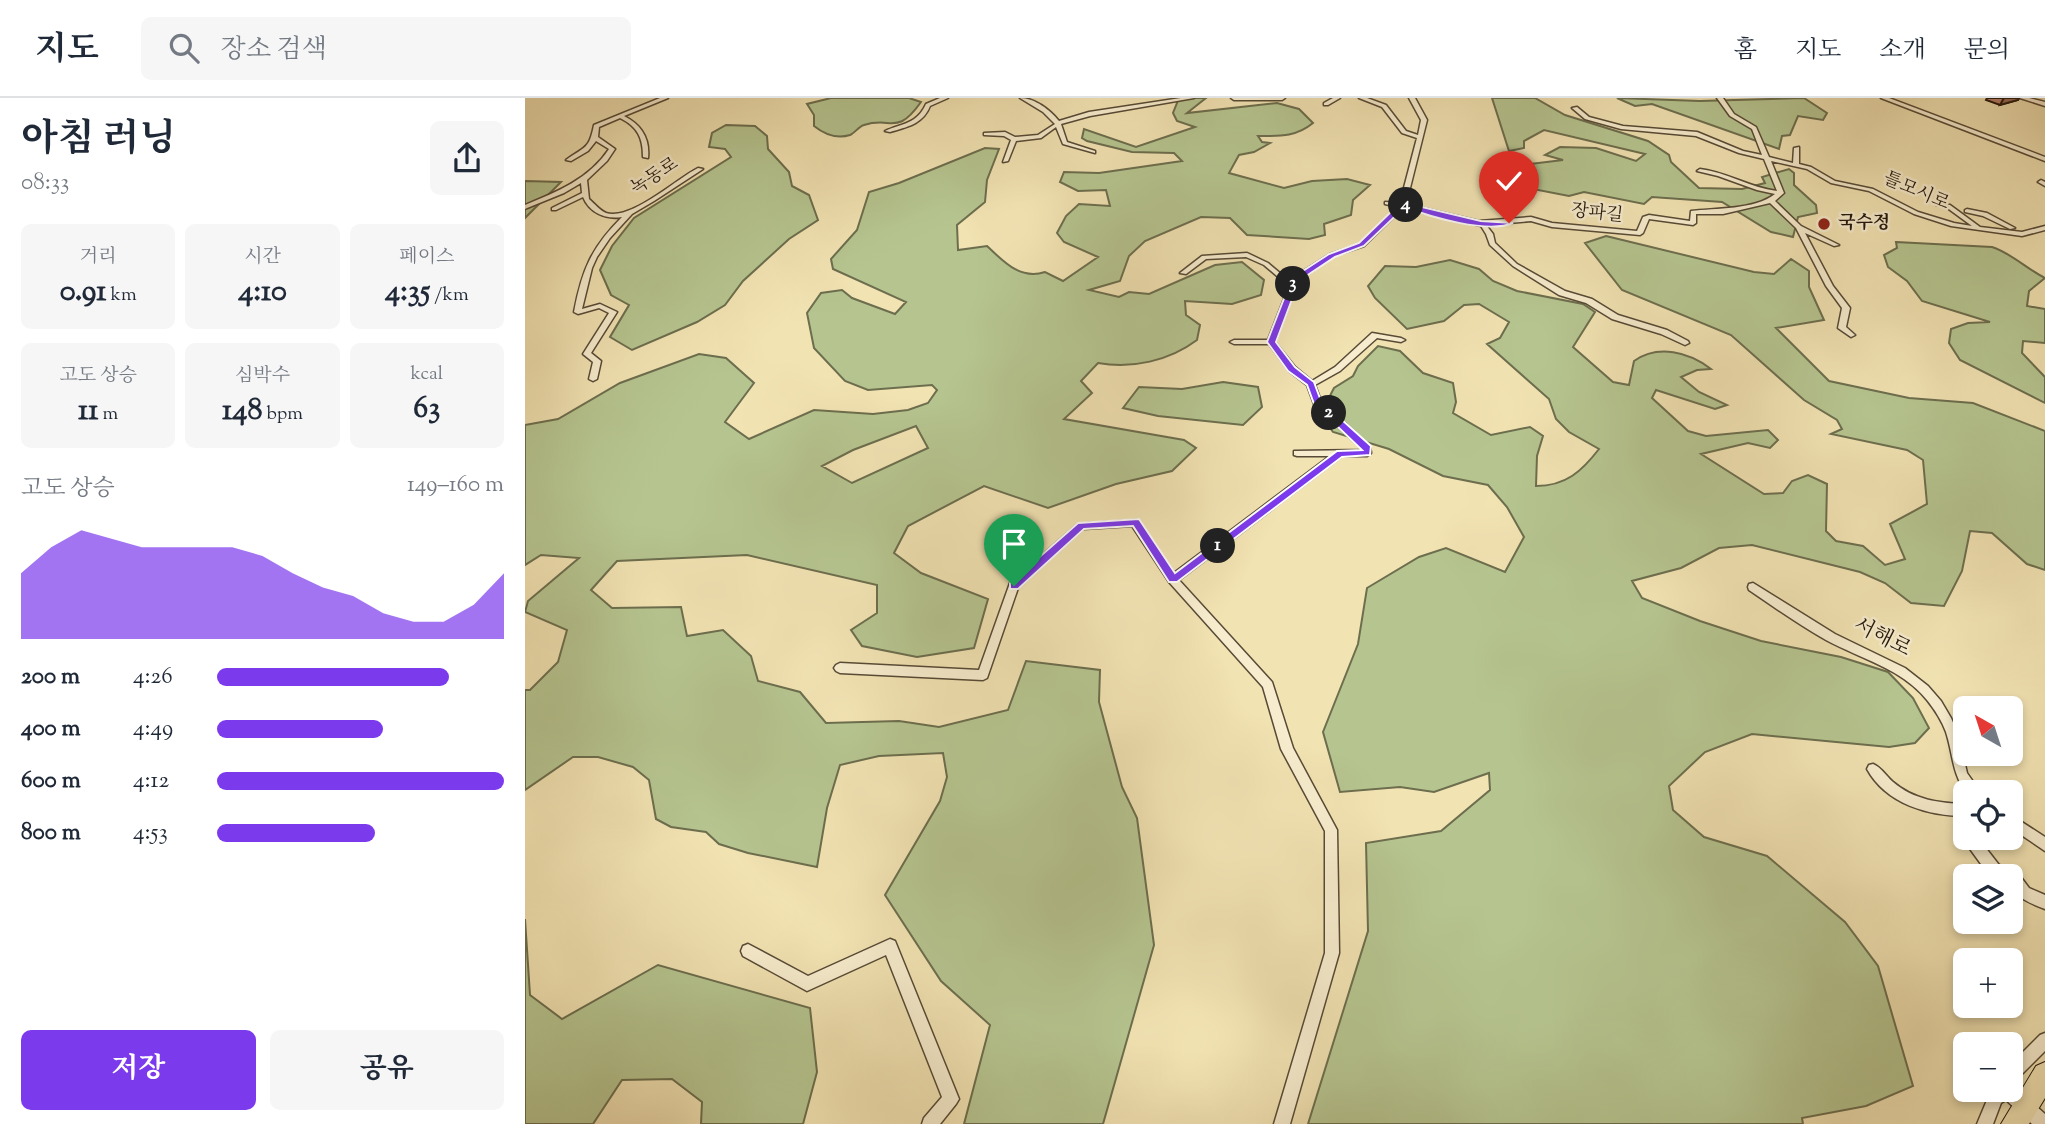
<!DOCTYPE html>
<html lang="ko">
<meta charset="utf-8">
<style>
:root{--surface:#fff;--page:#f6f6f7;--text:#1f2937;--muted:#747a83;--line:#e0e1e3;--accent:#7c3aed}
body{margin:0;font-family:"Sorts Mill Goudy","Noto Serif KR",serif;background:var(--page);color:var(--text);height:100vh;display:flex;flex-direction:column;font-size:26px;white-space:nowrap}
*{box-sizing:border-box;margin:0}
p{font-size:23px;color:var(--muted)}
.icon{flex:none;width:38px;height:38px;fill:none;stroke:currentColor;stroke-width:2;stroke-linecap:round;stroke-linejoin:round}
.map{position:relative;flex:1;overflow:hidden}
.sheet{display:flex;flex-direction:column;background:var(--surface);width:525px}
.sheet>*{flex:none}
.needle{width:46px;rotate:321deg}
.controls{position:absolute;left:1428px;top:598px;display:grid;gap:14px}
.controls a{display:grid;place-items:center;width:70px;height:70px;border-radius:10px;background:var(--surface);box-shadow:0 4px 10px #0003;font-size:35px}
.pin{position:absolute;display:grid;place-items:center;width:60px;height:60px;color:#fff;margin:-72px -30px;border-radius:50% 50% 50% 0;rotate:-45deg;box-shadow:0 0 7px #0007}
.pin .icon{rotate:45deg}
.km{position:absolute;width:35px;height:35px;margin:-18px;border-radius:50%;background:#222;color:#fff;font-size:19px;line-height:35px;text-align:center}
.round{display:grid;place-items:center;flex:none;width:74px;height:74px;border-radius:10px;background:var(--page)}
.overview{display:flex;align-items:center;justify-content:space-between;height:119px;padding:0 21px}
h1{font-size:38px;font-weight:700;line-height:52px}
.stats{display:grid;grid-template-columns:repeat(3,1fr);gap:10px;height:119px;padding:7px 21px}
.stats div{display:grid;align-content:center;border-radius:10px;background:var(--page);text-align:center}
.stats b{font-size:30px;font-weight:700}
.stats small{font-size:19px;font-weight:400}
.stats p{font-size:19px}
.chart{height:196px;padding:14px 21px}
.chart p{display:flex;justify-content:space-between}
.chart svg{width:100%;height:126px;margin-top:7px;fill:var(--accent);opacity:.7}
.primary-button{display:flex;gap:14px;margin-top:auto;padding:14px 21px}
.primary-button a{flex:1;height:80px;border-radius:10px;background:var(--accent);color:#fff;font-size:28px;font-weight:700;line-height:80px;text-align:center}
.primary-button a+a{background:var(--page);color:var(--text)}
ul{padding:0 21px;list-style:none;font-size:23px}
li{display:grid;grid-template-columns:112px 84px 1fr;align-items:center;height:52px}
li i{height:18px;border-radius:9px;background:var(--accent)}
header{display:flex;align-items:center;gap:42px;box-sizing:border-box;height:98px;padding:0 35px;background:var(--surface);border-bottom:2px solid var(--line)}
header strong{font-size:33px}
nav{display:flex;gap:38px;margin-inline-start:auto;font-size:24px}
.search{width:490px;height:63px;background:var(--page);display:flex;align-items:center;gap:18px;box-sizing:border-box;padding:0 24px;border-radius:10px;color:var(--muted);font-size:26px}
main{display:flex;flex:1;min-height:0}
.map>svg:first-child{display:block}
.green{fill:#b6c590;stroke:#6c6e4e;stroke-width:2;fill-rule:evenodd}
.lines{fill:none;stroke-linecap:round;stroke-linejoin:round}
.minor-casing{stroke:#574a36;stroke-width:3}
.primary-casing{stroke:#23170c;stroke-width:2}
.minor{fill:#f7edce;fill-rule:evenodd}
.primary{fill:#f2e3b3;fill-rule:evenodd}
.wall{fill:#b57e6b;stroke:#23170c;stroke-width:2}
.shaded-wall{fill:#936757;stroke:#23170c;stroke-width:2}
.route{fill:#7c3aed;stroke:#fff;stroke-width:2}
.poi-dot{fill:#8f2418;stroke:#f7edce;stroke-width:2.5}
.labels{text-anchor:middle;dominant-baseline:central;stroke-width:5;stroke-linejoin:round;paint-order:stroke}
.far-street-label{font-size:18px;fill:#23170c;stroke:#f7edce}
.far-poi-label{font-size:18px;font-weight:bold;fill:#23170c;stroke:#f7edce;text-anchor:start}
.street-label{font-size:21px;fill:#23170c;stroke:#f7edce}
</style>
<header>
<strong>지도</strong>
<div class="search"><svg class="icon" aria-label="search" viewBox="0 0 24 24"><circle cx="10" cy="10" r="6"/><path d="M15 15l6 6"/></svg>장소 검색</div>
<nav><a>홈</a><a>지도</a><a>소개</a><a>문의</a></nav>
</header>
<main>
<section class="sheet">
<div class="overview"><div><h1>아침 러닝</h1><p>08:33</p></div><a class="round"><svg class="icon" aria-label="share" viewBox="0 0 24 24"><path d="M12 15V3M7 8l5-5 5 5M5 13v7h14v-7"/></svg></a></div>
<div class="stats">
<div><p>거리</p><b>0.91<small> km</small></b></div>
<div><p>시간</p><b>4:10</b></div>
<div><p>페이스</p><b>4:35<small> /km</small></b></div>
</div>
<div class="stats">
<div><p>고도 상승</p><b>11<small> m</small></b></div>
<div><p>심박수</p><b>148<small> bpm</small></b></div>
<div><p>kcal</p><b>63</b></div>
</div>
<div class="chart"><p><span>고도 상승</span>149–160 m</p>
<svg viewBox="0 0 160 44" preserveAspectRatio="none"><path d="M0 44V21L10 12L20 6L30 9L40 12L50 12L60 12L70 12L80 15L90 21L100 26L110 29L120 35L130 38L140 38L150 32L160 21V44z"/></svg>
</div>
<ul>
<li><b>200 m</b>4:26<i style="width:81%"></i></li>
<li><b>400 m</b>4:49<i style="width:58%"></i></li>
<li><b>600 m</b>4:12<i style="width:100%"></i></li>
<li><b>800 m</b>4:53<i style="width:55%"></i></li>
</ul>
<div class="primary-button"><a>저장</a><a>공유</a></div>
</section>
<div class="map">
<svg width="1520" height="1026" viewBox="0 0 1520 1026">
<rect width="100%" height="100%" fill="#f2e3b3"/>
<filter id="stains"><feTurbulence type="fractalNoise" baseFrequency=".00286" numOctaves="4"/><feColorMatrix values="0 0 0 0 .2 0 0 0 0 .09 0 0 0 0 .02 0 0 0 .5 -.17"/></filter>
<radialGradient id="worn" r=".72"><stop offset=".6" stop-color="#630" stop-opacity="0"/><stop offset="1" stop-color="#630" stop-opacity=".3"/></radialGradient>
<g class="green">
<path d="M306 0H384L396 4C371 39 367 18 339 27 334 28 330 35 325 37 312 41 299 36 289 28V17L282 6Z"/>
<path d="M654 0H681L662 15 752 5 774 11 788 25C771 39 755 38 733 38L737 44 745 45 729 54 714 57 704 75 759 90 787 83 822 81 845 87 828 102 826 117 799 126 800 137 784 141 722 137 705 120 676 119 620 143 604 158 595 183 564 192 594 199 604 194 624 196 690 167 717 164 739 182 736 197 707 206 660 203 661 217 675 227 672 242C644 263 607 271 573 265L556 283 567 295 539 321 659 342 671 350 647 373 591 386 523 410 459 388 383 428 369 455 396 475 463 501 449 550 392 559 337 548 326 532 352 515V487L222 457 92 463 66 492 87 510 156 509 162 538 198 532 226 558 233 583 275 594 301 625 374 623 414 629 483 612 501 563 575 572 574 604 597 689 612 720 629 847 578 1026H439L465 927 416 883 360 797 415 703 422 679 418 655 354 658 315 667 302 710 292 769 223 755 194 746 181 734 146 729 131 721 124 682 108 669 73 659H48L0 692V592H5L33 564 42 532 0 514 3 503 54 460 16 457 0 467V327L33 321 95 285 174 256 201 260 229 285 200 324 224 341 289 312 348 316 383 312 403 305 412 292 407 287 343 292 320 283 289 250 282 215 296 195 317 192 327 200 370 216 381 204 308 171 306 161 332 132 344 94 374 85 460 50 474 51 462 82 460 104 432 127 433 152 462 148C479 164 495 182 520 174L538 183 573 159 539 144 532 135 541 118 554 106 585 108 581 92 553 93 535 84 539 74 574 75 657 63 649 55 607 54 562 43 557 40 559 31 611 49 670 29 652 23 648 15ZM391 328 403 350 327 385 297 368 328 352Z"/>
<path d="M967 0H1010L1040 17 1123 43 1144 57 1146 64 1174 90 1217 91 1240 85 1237 79 1264 71 1269 75V87L1291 107 1292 115 1273 119 1268 139 1246 134 1197 104 1127 99 1119 106 1059 94 1044 98 992 88 981 69 1038 62 1020 57 1035 49 1071 50 1111 63 1120 56 1019 32 999 43V50L984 53Z"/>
<path d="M1092 0 1175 3 1279 0 1302 15 1298 22 1273 18 1265 37 1257 38 1254 51 1127 6 1110 8Z"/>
<path d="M201 27 230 28 242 38 243 51 264 74 267 88 284 97 293 122 264 141 218 183 200 207 172 224 107 252 85 239 104 207 86 197 75 172 87 148 109 120 206 59 200 51 184 49 187 35Z"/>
<path d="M0 83 36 84 0 120Z"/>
<path d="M1081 138 1229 174 1249 176 1266 161 1284 173V189L1299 222 1251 230 1304 283 1384 300 1448 305 1520 333V472L1502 466 1467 435 1445 433 1437 473 1419 508 1386 505 1360 485 1335 474 1227 447 1194 450 1156 470 1107 483 1117 500 1175 523 1236 543 1316 559 1363 574 1388 600 1404 630 1390 645 1364 649 1227 636 1180 654 1144 688 1148 712 1179 739 1242 758 1320 824 1353 868 1388 988 1341 1008 1277 1020 1278 1026H783L843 833 841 745 916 733 965 692 964 675 909 694 875 689 815 694 798 634 833 546 842 490 894 459 921 450 980 474 999 439 982 409 963 387 918 378 864 351 808 334 795 317 809 290 828 278 833 268 853 248 875 253 898 275 928 285 931 304 928 315 966 337 1005 329 1018 338 1012 358 1011 388C1041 388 1057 373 1074 351L1044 334 1031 321 1024 301 962 246 975 240 984 224 954 206 939 207 919 223 882 231 850 200 843 188 860 168 891 169 925 162 954 171 968 183 992 193 1058 206 1070 214 1048 249 1088 284 1104 287 1109 263C1133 246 1164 254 1186 271L1172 272 1156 279 1174 294 1202 307 1190 311 1131 292 1127 300 1163 333 1181 338 1243 332 1253 342 1245 350 1223 345 1176 356 1239 396 1258 395 1267 383 1283 377 1302 386 1301 433 1311 443 1338 448 1360 467 1380 461 1365 426 1402 406 1398 362 1382 352 1306 336 1317 331 1312 322 1279 302 1206 237 1097 192 1060 145Z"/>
<path d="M1371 144 1467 149C1486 155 1502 171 1520 180L1504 193 1502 208 1520 211V245L1498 243 1497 255 1520 279V305L1435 262 1424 245 1426 231 1443 225 1465 224 1397 203 1382 183 1363 169 1359 157 1372 150Z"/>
<path d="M698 284 733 289 737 309 718 327 633 318 598 310 614 289 657 291Z"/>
<path d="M0 821 5 897 37 921 133 867 285 910 292 974 278 1026H176L177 1004 147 981 97 982 68 1026H0Z"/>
</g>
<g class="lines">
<g class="minor-casing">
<g id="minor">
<path d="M135 0H143L99 18C117 27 125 41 123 60L118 59C118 40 113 29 95 20L74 29 73 39 90 51 82 63 62 82 64 101C70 106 74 112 81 115 106 123 151 81 173 70L178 71 129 103 107 116 85 140 72 159 67 170 57 211 75 206 92 214 66 255 76 263 72 281 68 283 64 281 68 264 58 256 84 215 74 210 53 216 49 214C57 172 66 150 97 119 80 122 64 114 58 99L31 112H27V110L57 95 56 85 39 95 2 110 0 111V107C32 94 64 81 84 51L71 43 63 53 46 63 41 62C60 48 64 52 69 27Z"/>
<path d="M415 0H423L405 8C398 26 382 29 365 34L360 33C378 25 392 26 401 6Z"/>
<path d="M495 0C510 0 525 12 534 23L564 14 656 0H669L565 18 536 26 542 44 570 53V55L538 46 531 29 516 40 491 43 483 63 478 64 486 42 479 38 459 37V35L480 34 490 39 513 37 530 26 518 14Z"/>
<path d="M706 0H760L757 2H709Z"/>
<path d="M808 0H815L803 7H799V5Z"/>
<path d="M834 0H842L861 7 881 33 893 37 896 22 884 0H890L902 22 881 106 954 123 1006 119 1027 125 1112 133 1118 119 1124 117 1165 123 1166 113C1190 110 1230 112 1250 96L1232 92 1193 78 1172 73 1175 71C1202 74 1225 90 1252 93L1239 61 1214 55 1171 38 1096 31 1060 21 1047 10 1052 9 1064 19 1098 28 1172 34 1218 53 1237 57 1227 31 1205 18 1192 0H1198L1209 16 1231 29 1244 59 1268 65 1269 50 1274 49V66L1286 69 1310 83 1348 91 1393 114 1429 125 1447 128 1421 109 1411 107V105L1425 107 1455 129 1497 134 1520 128V132L1497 138 1426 128 1389 116 1344 93 1306 85 1282 71 1246 63 1259 95 1250 103 1276 128 1314 147 1309 148 1280 135 1308 188 1325 210 1321 229 1330 237 1326 239 1313 230 1317 210 1301 188 1271 130 1245 105 1198 116H1171V125L1168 127 1124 121 1118 135 1115 137 1027 129 1006 123 961 127 968 136 970 145 992 166 1040 193 1067 201 1093 217 1142 232 1163 243 1164 245 1160 247 1136 236 1087 221 1061 205 1034 197 988 168 965 147 961 136 956 128 878 110 839 148 809 158 773 183 750 244 770 269 787 283 810 269 847 235 876 240 880 242 876 244 852 240 815 273 790 287 796 303 845 348 846 355 842 358H817L654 482 747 584 768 650 812 732 814 855 765 1026H749L800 855V733L756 651 738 589 644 484 607 428 558 431 493 490 462 580 458 582 315 575 311 573 309 570 311 567 315 565 454 572 485 485 553 426 613 422 649 475 805 358H772L769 357V353L838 352 789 306 782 287 764 273 744 246H709L705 244 709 242H743L766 183 752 178 739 167 721 159 681 161 661 176 655 175 677 158 722 155 743 165 756 176 769 179 805 156 835 146 872 109 860 106V104L875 105 892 40 877 35 857 9Z"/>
<path d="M1356 0H1364L1520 59V63Z"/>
<path d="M1495 0H1504L1520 4V8Z"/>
<path d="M1516 82 1520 84V88L1513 84Z"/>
<path d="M1442 111 1462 115 1490 130 1485 131 1458 118 1440 114V112Z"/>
<path d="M1228 485 1310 536 1380 570 1403 588 1416 603 1426 620 1433 636 1442 675 1456 695H1442C1427 677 1428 655 1421 634 1417 623 1410 612 1402 602 1376 570 1336 561 1301 542 1274 527 1249 509 1224 492L1223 489 1224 486Z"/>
<path d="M1348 666C1356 669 1361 678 1368 684 1389 702 1414 705 1440 706V718C1404 718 1361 706 1342 671L1344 667Z"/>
<path d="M1486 717 1520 739V753L1486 730Z"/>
<path d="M1440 736V740H1453L1474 767 1492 774 1504 790 1520 797V811C1503 804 1486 799 1486 779H1470L1464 777 1440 744 1439 740Z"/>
<path d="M365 841 370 843 434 1001 431 1006 415 1026H397L399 1020 417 999 361 857 282 893 218 858 216 853 218 848 223 846 283 878Z"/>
<path d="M1520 935V953L1491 982 1486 985V966L1515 937Z"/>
<path d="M1486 986 1520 1016V1026H1507L1481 1002 1476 1005 1468 1026H1452L1465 995 1468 992H1486Z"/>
</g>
</g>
<g class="primary-casing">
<path id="primary" d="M1520 964V1000L1504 1026H1476L1511 968Z"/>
</g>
<use href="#minor" class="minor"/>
<use href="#primary" class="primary"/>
</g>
<path class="wall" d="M1462 0H1494L1493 2 1475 7 1461 2Z"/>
<path class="shaded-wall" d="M1479 0H1494L1493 2 1475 7Z"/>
<path class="route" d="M876 104 956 123 988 125C963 136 905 119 880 109L839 148 810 159 774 183 751 244 770 269 789 284 796 303 846 348 845 357 817 359 652 484H644L608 428 559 431 493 491H485V485L553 425 614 421 650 475 812 353 837 352 789 306 782 287 763 273 742 244 767 180 804 156 834 145Z"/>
<circle class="poi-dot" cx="1299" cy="126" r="7"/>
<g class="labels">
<g class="far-street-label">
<text transform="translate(130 79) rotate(-33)">녹동로</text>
<text transform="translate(1391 94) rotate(23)">틀모시로</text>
<text transform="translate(1072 116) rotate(6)">장파길</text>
</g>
<g class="far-poi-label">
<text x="1313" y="126">국수정</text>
</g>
<g class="street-label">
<text transform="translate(1357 540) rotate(27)">서해로</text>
</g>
</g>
<rect width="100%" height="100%" filter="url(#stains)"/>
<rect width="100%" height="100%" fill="url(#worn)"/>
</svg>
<div class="controls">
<a><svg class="needle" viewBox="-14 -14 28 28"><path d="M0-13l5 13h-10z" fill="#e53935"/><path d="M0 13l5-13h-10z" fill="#747a83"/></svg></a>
<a><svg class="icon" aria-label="locate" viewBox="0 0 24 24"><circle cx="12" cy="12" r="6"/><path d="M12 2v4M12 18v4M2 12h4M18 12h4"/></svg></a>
<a><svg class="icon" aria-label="layers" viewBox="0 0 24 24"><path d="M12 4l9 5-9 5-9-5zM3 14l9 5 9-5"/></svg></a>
<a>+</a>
<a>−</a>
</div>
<div class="pin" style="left:489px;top:488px;background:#1e9e55"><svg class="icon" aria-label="arrive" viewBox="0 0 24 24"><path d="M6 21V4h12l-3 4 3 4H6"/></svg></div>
<div class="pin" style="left:984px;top:125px;background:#d93025"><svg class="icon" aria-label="check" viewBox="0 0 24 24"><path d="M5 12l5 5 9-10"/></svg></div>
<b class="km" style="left:693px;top:448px">1</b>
<b class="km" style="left:804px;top:315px">2</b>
<b class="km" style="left:768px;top:186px">3</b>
<b class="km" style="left:881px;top:107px">4</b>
</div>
</main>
